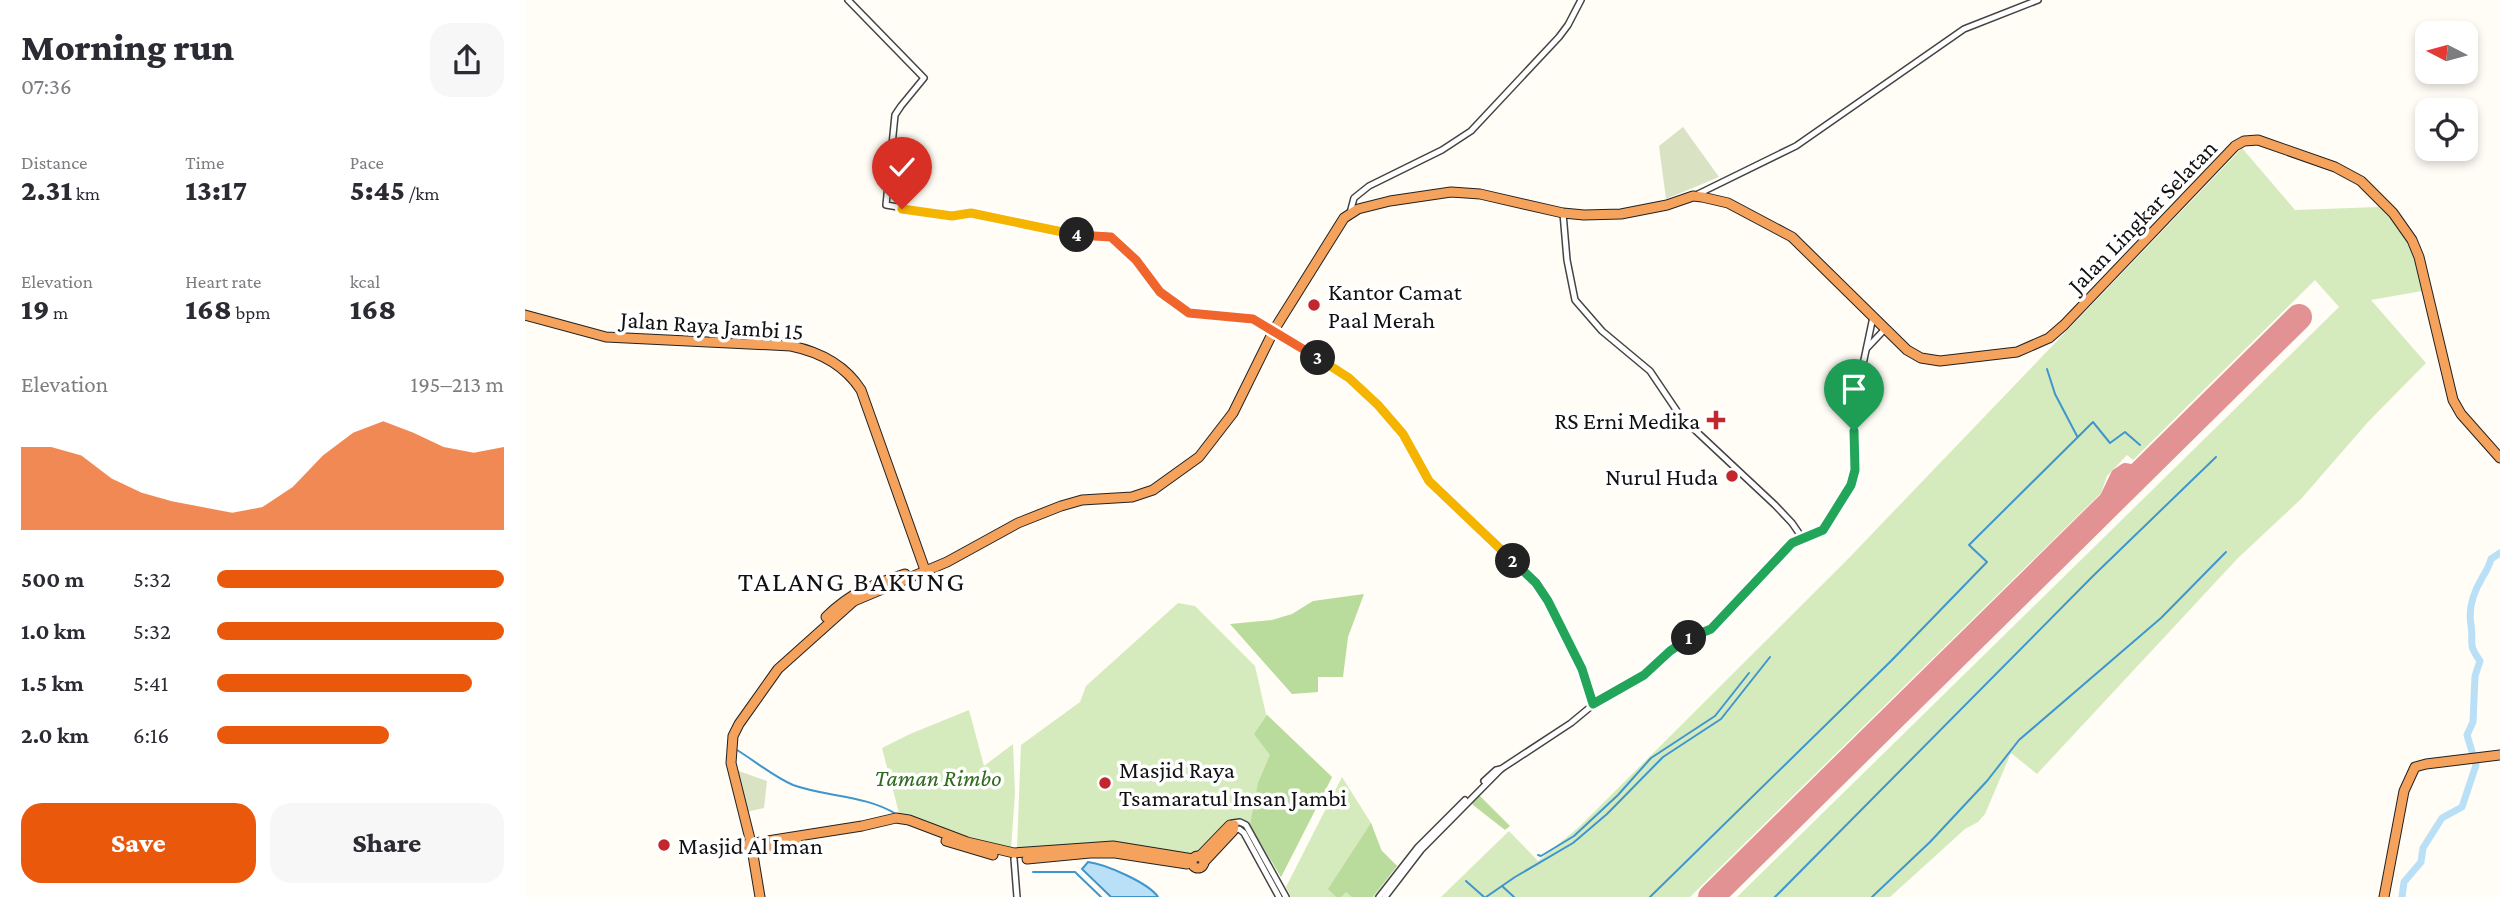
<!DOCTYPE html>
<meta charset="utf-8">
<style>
:root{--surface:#fff;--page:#f7f7f7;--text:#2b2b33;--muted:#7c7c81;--accent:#ea580c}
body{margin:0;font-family:"Crimson Pro",serif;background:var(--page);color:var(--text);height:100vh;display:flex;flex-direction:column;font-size:26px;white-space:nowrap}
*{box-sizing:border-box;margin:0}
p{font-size:23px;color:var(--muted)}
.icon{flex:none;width:38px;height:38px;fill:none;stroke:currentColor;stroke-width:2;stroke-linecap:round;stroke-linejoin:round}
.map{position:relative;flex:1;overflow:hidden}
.details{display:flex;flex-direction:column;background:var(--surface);width:525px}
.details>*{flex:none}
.needle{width:46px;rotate:276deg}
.tools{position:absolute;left:1890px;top:21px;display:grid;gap:14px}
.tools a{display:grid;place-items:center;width:63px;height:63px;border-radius:14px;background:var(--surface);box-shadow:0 4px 10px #0003;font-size:35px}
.pin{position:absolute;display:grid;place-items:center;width:60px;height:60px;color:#fff;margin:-72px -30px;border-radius:50% 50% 50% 0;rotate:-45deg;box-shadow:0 0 7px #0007}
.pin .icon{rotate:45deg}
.km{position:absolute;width:35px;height:35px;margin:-18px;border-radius:50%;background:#222;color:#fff;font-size:19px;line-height:35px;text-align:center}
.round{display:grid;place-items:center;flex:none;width:74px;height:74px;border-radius:21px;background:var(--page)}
.head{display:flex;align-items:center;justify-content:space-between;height:119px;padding:0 21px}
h1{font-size:38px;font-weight:800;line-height:52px}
.stats{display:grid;grid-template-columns:repeat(3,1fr);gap:10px;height:119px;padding:7px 21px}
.stats div{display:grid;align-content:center}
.stats b{font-size:30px;font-weight:800}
.stats small{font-size:19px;font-weight:400}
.stats p{font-size:19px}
.chart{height:196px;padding:14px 21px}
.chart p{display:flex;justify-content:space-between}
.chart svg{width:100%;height:126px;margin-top:7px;fill:var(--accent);opacity:.7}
.button{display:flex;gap:14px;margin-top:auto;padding:14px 21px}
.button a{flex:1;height:80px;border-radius:21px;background:var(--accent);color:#fff;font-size:28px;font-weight:800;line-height:80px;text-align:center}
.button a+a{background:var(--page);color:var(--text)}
ul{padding:0 21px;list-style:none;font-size:23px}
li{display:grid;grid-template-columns:112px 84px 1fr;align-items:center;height:52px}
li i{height:18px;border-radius:9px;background:var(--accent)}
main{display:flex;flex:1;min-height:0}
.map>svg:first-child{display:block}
.green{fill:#d5ebbd}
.forest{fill:#b9dc9c}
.cemetery{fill:#d9e3c4}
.water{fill:#b9e0f7;stroke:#3f96cf;stroke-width:2}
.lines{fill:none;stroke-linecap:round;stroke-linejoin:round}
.stream{stroke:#3f96cf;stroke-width:2}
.river{stroke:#b9e0f7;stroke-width:7}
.taxiway{stroke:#e29292;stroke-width:10}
.runway{stroke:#e29292;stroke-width:26}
.minor-casing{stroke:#444;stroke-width:8}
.highway-casing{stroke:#222;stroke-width:11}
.minor{stroke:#fff;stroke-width:5}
.highway{stroke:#f5a25d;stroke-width:9}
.split-1-casing{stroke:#fff;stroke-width:14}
.split-2-casing{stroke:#fff;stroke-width:14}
.split-3-casing{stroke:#fff;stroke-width:14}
.split-4-casing{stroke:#fff;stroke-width:14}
.split-5-casing{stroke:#fff;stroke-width:14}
.split-1{stroke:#22a559;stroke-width:9}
.split-2{stroke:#22a559;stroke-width:9}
.split-3{stroke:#f5b400;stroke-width:9}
.split-4{stroke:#f0652b;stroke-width:9}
.split-5{stroke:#f5b400;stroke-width:9}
.poi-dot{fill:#c4262e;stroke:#fff;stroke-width:2.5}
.labels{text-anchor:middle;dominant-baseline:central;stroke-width:7;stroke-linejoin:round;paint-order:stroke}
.street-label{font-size:24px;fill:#111;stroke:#fff}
.poi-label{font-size:24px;fill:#111;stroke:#fff;text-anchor:start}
.park-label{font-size:24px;font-style:italic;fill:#2f6b1f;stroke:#fff}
.quarter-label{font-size:28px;letter-spacing:2px;fill:#111;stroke:#fff}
</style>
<main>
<section class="details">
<div class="head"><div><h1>Morning run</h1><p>07:36</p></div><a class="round"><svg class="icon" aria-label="share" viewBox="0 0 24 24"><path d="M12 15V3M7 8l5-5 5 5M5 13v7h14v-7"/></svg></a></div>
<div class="stats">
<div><p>Distance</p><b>2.31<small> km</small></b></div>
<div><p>Time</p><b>13:17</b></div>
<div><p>Pace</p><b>5:45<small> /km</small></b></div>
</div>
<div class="stats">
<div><p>Elevation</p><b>19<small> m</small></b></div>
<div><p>Heart rate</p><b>168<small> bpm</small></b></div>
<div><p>kcal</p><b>168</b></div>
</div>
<div class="chart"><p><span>Elevation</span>195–213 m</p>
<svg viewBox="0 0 160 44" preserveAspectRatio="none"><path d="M0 44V15L10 15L20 18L30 26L40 31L50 34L60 36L70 38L80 36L90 29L100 18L110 10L120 6L130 10L140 15L150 17L160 15V44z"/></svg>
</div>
<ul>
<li><b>500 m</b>5:32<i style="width:100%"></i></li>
<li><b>1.0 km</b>5:32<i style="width:100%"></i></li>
<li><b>1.5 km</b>5:41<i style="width:89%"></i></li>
<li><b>2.0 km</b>6:16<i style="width:60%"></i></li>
</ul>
<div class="button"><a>Save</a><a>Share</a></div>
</section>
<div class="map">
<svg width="1975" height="897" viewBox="0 0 1975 897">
<rect width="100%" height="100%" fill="#fffdf5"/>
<g class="green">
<path d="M1717 148 1770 210 1854 207C1883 232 1890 254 1897 291L1846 300 1901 363 1843 422 1776 499 1713 558 1512 774 1486 753 1460 814 1453 822 1440 829 1365 897H1212L1814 307 1790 280 1608 460 1602 455 1582 476 1576 493 1165 897H916L984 831 1013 861 1054 827 1321 561Z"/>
<path d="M653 603 670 606 730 666 741 714 807 777 756 877 725 825 715 820 673 851 664 854 525 847 492 848 496 745 555 702 561 686Z"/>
<path d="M444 710 459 766 488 744 490 793 486 849 439 838 374 813 357 748 385 734Z"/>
<path d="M817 777 846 823 857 851 872 866 849 897H766L761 887Z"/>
</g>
<g class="forest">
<path d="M839 594 823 637 818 677H793V692L767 694 705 624 747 620 767 614 788 601Z"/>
<path d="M742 715 807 777 756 877 725 825 733 783 745 755 729 734Z"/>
<path d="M953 794 985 826 980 830 948 805 946 801Z"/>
<path d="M846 823 856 850 872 866 847 897H827L821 892 816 897H811L803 889Z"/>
</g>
<g class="cemetery">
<path d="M1158 127 1194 177 1141 199 1134 146Z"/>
<path d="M211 770 242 781 239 808 221 812Z"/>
</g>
<path class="water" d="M563 862C580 864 624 883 633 897H586L557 869Z"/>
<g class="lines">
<g class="stream">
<path d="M1522 369 1530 394 1552 436"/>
<path d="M212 750C230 761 249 777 268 785 301 797 340 795 371 814"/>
<path d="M1013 855 1016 856 1049 836 1093 795 1126 758 1190 716 1224 673"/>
<path d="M508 872H550L576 897"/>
<path d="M941 881 959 897"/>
<path d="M977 886 989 897"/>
<path d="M961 897 990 877 1048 843 1082 814 1138 757 1196 719 1245 657"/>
<path d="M1125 897 1366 661 1462 562 1444 545 1568 422 1585 443 1600 432 1615 445"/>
<path d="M1250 897 1568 576 1691 457"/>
<path d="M1347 897 1405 842 1462 781 1494 740 1636 618 1701 552"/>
</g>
<path class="river" d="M1877 897 1879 882 1896 862 1898 848 1917 818 1937 807 1951 765 1942 735 1948 722 1950 676 1955 661C1942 642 1949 646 1946 625 1943 609 1948 593 1957 578 1961 571 1964 567 1966 559L1975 553"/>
<path class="taxiway" d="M1570 518 1591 474 1600 468C1611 469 1615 476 1613 486L1604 493H1596"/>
<path class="runway" d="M1186 897 1774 317"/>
<g class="minor-casing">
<g id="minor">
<path d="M323 0 399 78 376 106 370 115 361 205 427 216 446 213 556 236 586 237 611 260 635 292 664 312 728 319 777 347 824 378 854 405 878 434 902 477 918 496 1016 589 1057 669 1068 704"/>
<path d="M1171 195 1271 146 1439 29 1513 0"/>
<path d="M825 213 829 198 844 186 917 150 946 131 1034 37 1043 25 1056 0"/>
<path d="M1038 213 1042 260 1050 300 1077 331 1125 371 1156 417 1250 505 1267 523 1278 539"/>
<path d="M1342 348 1360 329"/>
<path d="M959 781 971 770 976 769"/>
<path d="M708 823 715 822 721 825 761 897"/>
<path d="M708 831 714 829 719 833 754 897"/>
<path d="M489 859 492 897"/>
<path d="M854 897 893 847 940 800"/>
<path d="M860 897 896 850 976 769 1046 723 1075 699 1119 675 1157 641 1186 629 1263 546 1299 530 1326 485 1329 474V407L1348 317"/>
</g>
</g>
<g class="highway-casing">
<g id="highway">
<path d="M0 315 81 337 266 346C295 352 320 365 336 390L400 570"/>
<path d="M301 617C326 592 347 585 380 574"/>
<path d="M421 841 468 855"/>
<path d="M223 844 337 826 371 818 384 820 442 842 489 853 588 846 668 859"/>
<path d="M224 850 272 842"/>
<circle cx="673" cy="862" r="6"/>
<path d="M674 857 705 825H709L708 831 679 862"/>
<path d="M502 859 565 853H590L662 864"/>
<path d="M235 897 226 843 206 763 208 736 214 724 253 669 329 601 422 562 493 523 536 506 557 500 607 497 628 490 674 457 708 413 749 330 819 218 833 209 865 201 926 192 955 194 1038 213 1059 215 1096 214 1142 205 1168 196 1177 197 1203 203 1267 237 1382 350 1396 358 1415 361 1492 352 1524 338 1539 325 1710 146 1719 141 1733 140 1810 167 1836 181 1868 213 1887 240 1894 257 1928 400 1936 414 1975 458"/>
<path d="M1859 897 1879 791 1890 767 1901 764 1975 755"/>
</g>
</g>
<use href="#minor" class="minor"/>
<use href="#highway" class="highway"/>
</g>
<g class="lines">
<g class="split-1-casing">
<path id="split-1" d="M1164 638 1186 629 1267 543 1298 530 1326 485 1330 470 1329 431"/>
</g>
<g class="split-2-casing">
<path id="split-2" d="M988 561 1011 583 1023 601 1057 669 1068 704 1119 675 1145 651 1164 638"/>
</g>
<g class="split-3-casing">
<path id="split-3" d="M793 358 824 378 853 405 878 434 904 481 988 561"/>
</g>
<g class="split-4-casing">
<path id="split-4" d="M552 235 586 237 611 260 635 292 664 313 728 319 793 358"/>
</g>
<g class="split-5-casing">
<path id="split-5" d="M377 209 427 216 446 213 552 235"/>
</g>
<use href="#split-1" class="split-1"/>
<use href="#split-2" class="split-2"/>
<use href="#split-3" class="split-3"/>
<use href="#split-4" class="split-4"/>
<use href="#split-5" class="split-5"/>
</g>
<g class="poi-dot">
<circle cx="789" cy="305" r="7"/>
<path d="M1187.5 409.5h7v7h7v7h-7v7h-7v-7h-7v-7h7z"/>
<circle cx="1207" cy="476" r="7"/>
<circle cx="580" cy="783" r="7"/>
<circle cx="139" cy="845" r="7"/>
</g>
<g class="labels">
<g class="street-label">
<text transform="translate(1617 216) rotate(-46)">Jalan Lingkar Selatan</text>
<text transform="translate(187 325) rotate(4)">Jalan Raya Jambi 15</text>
</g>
<g class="poi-label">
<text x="803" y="291">Kantor Camat<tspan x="803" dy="28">Paal Merah</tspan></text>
<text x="1175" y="420" text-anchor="end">RS Erni Medika</text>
<text x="1193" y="476" text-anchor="end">Nurul Huda</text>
<text x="594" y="769">Masjid Raya<tspan x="594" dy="28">Tsamaratul Insan Jambi</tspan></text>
<text x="153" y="845">Masjid Al Iman</text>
</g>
<g class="park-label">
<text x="413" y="777">Taman Rimbo</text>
</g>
<g class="quarter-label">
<text x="327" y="581">TALANG BAKUNG</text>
</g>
</g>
</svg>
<div class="tools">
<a><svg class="needle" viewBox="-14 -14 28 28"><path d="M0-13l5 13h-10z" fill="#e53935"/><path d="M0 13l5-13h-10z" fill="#7c7c81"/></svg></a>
<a><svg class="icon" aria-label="locate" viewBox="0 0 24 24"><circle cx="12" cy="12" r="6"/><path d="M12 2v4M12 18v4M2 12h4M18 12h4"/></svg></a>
</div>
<div class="pin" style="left:1329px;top:431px;background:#1e9e55"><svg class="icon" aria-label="arrive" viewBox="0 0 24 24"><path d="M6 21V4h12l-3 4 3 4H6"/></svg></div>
<div class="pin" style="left:377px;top:209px;background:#d93025"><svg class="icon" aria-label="check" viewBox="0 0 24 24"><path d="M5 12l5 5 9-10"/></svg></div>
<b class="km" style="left:1164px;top:638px">1</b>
<b class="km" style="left:988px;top:561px">2</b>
<b class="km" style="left:793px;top:358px">3</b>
<b class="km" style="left:552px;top:235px">4</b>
</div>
</main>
